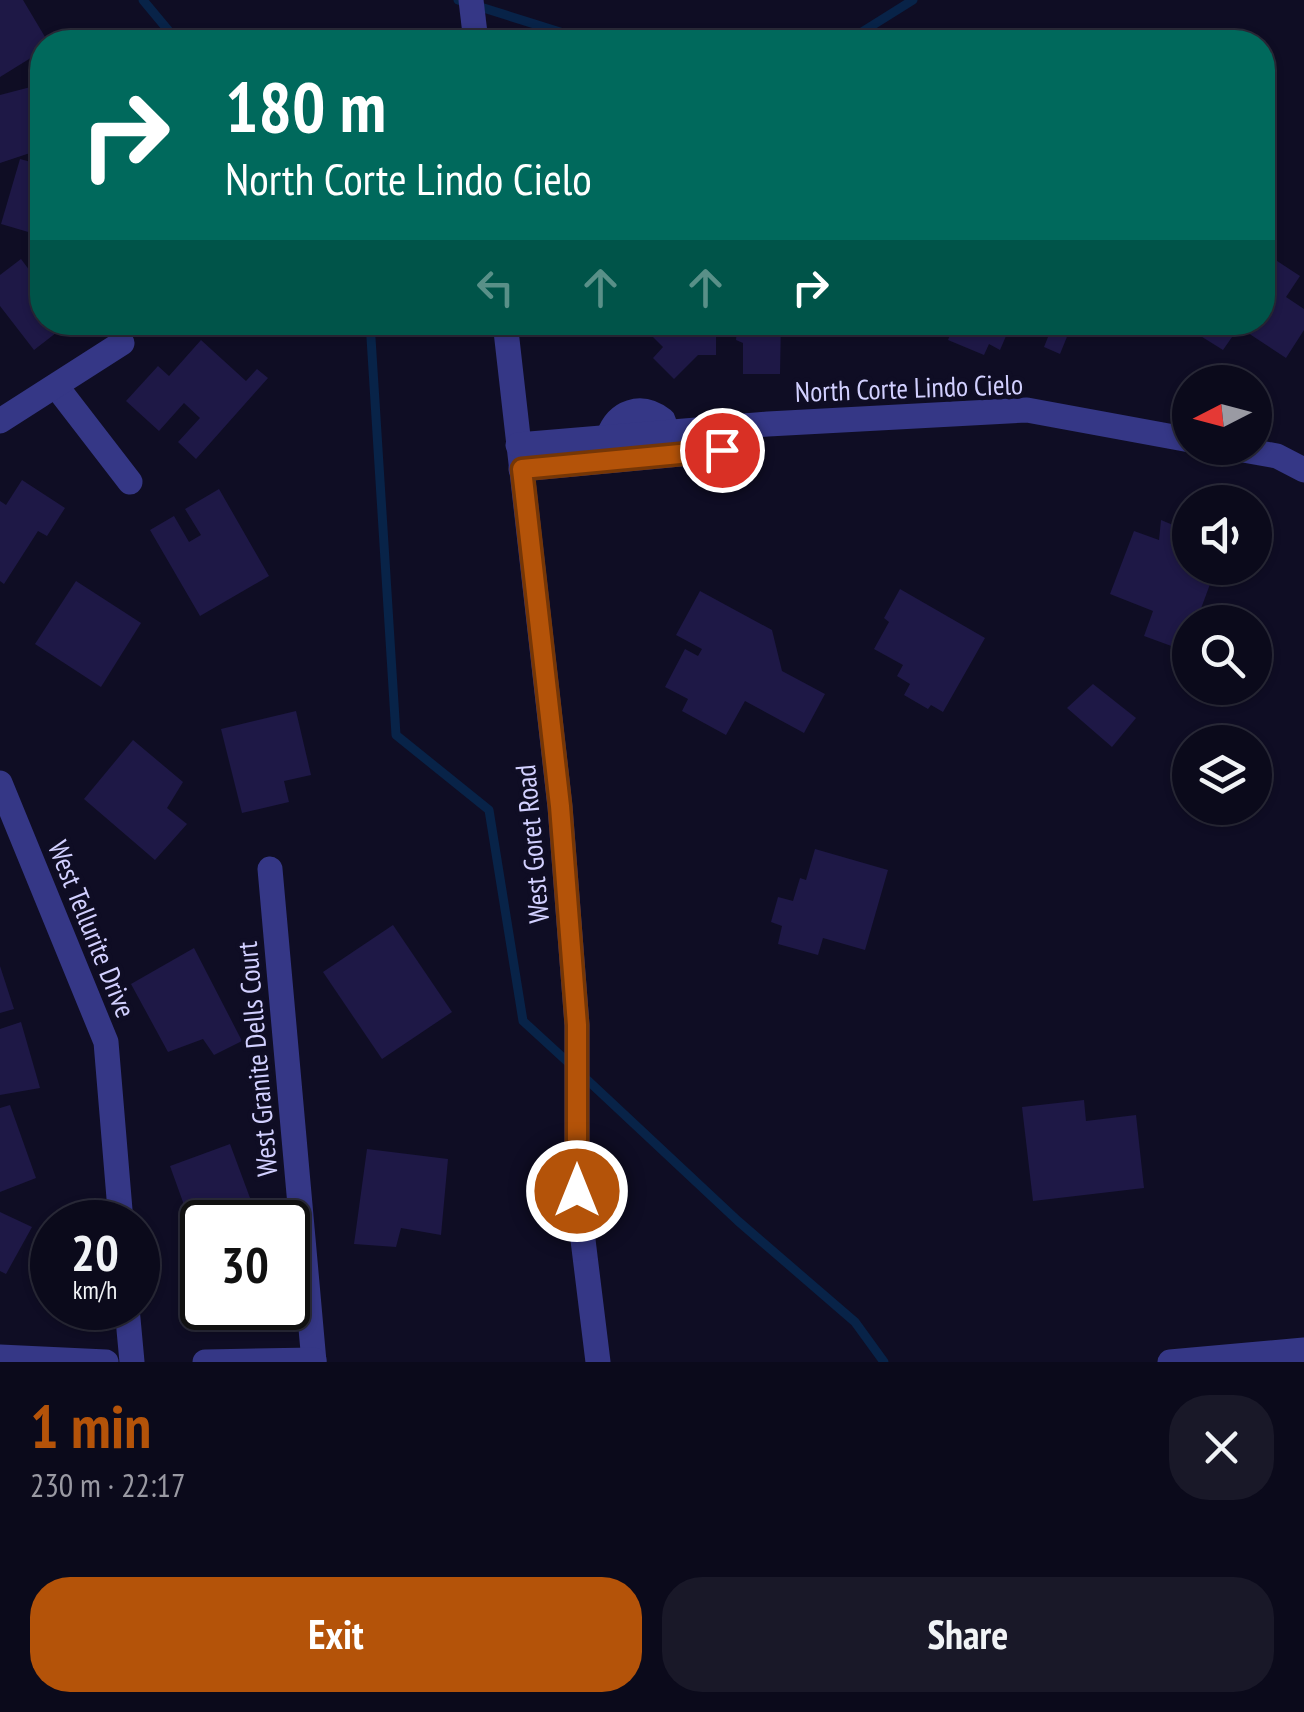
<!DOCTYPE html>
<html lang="en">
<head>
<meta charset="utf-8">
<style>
  :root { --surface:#0b0a1b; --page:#191828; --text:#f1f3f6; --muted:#9a9aa3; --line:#2b2b3a; --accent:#b45309 }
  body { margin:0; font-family:"PT Sans Narrow",sans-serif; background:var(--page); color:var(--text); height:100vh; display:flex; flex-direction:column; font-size:38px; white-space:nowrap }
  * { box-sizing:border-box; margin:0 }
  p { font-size:32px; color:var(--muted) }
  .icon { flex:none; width:55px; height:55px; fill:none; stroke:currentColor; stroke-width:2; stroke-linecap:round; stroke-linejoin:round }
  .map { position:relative; height:1362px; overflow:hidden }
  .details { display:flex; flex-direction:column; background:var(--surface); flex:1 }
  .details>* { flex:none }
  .top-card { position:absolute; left:30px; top:30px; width:1245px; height:305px; border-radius:40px; box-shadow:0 2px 8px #0004,0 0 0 2px var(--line); background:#00695c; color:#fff; overflow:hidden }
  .needle { width:65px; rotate:264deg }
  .buttons { position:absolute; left:1172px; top:365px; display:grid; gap:20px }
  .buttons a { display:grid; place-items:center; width:100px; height:100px; border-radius:50%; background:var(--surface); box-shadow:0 2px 8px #0004,0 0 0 2px var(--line); font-size:50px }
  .speed { position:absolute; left:30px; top:1200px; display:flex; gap:20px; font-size:50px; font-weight:700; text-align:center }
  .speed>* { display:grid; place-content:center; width:130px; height:130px; border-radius:50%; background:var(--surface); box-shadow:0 2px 8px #0004,0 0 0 2px var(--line); line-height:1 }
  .speed small { font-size:25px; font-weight:400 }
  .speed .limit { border:5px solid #111; border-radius:15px; background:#fff; color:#111 }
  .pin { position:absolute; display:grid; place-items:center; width:85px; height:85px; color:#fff; margin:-42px; border:5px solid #fff; border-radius:50%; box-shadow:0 2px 10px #0007 }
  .me { position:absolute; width:110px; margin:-55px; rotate:0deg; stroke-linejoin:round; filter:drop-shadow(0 0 8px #0008) }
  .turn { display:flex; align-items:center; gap:35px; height:210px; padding:0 30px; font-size:45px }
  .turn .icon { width:130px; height:130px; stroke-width:2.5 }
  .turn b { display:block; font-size:70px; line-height:85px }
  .lanes { display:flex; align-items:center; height:95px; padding:0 30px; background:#0003; justify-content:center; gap:50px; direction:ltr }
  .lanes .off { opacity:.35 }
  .round { display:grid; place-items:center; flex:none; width:105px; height:105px; border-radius:40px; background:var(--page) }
  .summary { display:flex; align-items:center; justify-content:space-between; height:170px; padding:0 30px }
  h1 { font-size:60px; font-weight:800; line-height:75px; color:var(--accent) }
  .primary-button { display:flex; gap:20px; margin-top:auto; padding:20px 30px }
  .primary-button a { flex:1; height:115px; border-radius:40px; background:var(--accent); color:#fff; font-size:40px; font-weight:800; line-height:115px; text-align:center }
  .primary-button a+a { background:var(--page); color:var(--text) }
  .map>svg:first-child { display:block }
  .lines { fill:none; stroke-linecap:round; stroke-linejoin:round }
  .stream { stroke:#082348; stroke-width:9 }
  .building { fill:#1e1846 }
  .minor { stroke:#353786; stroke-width:25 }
  .route-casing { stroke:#753606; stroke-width:25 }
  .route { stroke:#b45309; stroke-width:18 }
  .labels { text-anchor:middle; stroke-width:9; stroke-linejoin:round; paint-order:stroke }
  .street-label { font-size:28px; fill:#d2d0ff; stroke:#0f0d24 }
</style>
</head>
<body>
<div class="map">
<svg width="1304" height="1362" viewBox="0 0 1304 1362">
  <rect width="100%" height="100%" fill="#0f0d24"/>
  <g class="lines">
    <g class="stream">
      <path d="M143,0L178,42"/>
      <path d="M458,0L592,42"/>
      <path d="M846,42L913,0"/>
      <path d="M370,322L396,735L489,810L523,1021L571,1065"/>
      <path d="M582,1075L738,1221L855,1322L884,1362"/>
    </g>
  </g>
  <g class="building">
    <path d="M0,0H23L48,42H42V51L0,77Z"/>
    <path d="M42,84V149L0,163V95Z"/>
    <path d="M20,159L42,165V236L1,224Z"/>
    <path d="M1271,257L1300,276L1286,297L1304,309V330L1286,358L1239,327L1223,350L1199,335L1204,328L1195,322H1262V270Z"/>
    <path d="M21,259L33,275L42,268V322H70L34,350L0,306V275Z"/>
    <path d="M644,322H781L780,374H743V343L736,340L737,329H716V355H698L674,379L653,358L663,347L641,325Z"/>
    <path d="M955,322H1012L1000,350L989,344L984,355L948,340Z"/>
    <path d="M1015,322H1073L1060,354L1044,347L1048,337Z"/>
    <path d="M201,340L246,381L257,369L268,378L196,459L178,442L200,418L184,403L159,431L126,401L158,366L169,376Z"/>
    <path d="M22,480L65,508L47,536L38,531L4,584L0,581V501L6,505Z"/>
    <path d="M219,489L269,576L200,616L150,530L174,516L189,542L201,535L185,509Z"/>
    <path d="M1161,520L1185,530L1174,542L1190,550V568H1216L1196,622H1190L1185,651L1144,636L1153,611L1110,594L1134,531L1159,540Z"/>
    <path d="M76,581L141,623L101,687L35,644Z"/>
    <path d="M900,589L985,638L943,712L931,705L928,709L904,695L910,684L897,676L903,665L874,649L889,622L884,618Z"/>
    <path d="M700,591L772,630L782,671L825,694L804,733L745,701L726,735L682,711L688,699L665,687L685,649L698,656L702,649L676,635Z"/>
    <path d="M1093,684L1136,718L1112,747L1067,708Z"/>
    <path d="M296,711L311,775L284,781L289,802L242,813L221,729Z"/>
    <path d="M133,740L183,782L167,808L187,824L155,860L84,799Z"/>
    <path d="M815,849L888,870L865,950L823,938L818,955L778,944L782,926L771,922L778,897L793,901L800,878L806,880Z"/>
    <path d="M393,925L452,1012L382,1059L323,972Z"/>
    <path d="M194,948L242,1041L214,1055L203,1039L168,1052L131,984Z"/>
    <path d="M0,966L14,1009L0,1013Z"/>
    <path d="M21,1022L40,1088L0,1095V1029Z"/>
    <path d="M1084,1100L1086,1121L1136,1115L1144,1188L1033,1201L1022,1107Z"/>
    <path d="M10,1105L36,1178L0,1192V1108Z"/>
    <path d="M230,1144L253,1206L220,1218L222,1222H202V1255L170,1166Z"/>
    <path d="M367,1149L448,1159L441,1235L401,1228L396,1247L354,1244Z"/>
    <path d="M0,1212L32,1227L6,1274L0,1271Z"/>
  </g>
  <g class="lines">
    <g class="minor">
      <path d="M471,0L476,42"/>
      <path d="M505,322L560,807L577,1025V1191L598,1362"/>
      <path d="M56,386L130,482"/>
      <path d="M0,421L122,343"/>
      <path d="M608,437C617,411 641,403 663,420L671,442"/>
      <path d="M518,445L768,424L1027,410L1190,440"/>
      <path d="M1232,448L1277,456L1304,470"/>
      <path d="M521,469L722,450L748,426"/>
      <path d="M0,783L106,1042L121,1222"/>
      <path d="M270,869L314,1362"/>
      <path d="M127,1308L132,1362"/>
      <path d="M0,1357L106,1362"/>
      <path d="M205,1362L314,1360"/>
      <path d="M1170,1362L1304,1350"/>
    </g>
  </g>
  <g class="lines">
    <defs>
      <path id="route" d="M577,1191V1025L560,806L522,469L722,450"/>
    </defs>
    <use href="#route" class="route-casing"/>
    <use href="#route" class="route"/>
  </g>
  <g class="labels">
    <g class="street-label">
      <text transform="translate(909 388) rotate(-2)" y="10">North Corte Lindo Cielo</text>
      <text transform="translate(532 844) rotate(-95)" y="10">West Goret Road</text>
      <text transform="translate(92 929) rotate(68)" y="10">West Tellurite Drive</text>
      <text transform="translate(257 1059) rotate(-95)" y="10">West Granite Dells Court</text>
    </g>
  </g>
</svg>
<div class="buttons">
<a><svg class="needle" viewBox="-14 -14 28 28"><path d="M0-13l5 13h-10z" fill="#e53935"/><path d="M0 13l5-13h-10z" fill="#9a9aa3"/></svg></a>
<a><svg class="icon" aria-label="sound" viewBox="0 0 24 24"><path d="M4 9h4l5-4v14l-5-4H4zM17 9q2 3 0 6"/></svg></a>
<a><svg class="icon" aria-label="search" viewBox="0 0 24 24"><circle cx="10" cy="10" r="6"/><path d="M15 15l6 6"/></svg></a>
<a><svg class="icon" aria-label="layers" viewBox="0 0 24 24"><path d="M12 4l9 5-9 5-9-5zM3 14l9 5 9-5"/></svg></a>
</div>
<div class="speed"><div>20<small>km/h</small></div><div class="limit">30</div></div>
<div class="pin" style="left:722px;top:450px;background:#d93025"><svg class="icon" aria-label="arrive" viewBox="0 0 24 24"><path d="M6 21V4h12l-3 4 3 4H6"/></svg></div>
<svg class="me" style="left:577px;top:1191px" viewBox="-20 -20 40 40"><circle r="17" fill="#b45309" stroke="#fff" stroke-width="3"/><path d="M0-11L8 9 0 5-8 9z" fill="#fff"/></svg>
<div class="top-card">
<div class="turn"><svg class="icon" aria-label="right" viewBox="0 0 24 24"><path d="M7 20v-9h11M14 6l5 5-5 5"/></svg><div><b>180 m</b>North Corte Lindo Cielo</div></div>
<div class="lanes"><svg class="icon off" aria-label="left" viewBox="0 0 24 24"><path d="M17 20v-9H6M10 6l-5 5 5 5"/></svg><svg class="icon off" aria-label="ahead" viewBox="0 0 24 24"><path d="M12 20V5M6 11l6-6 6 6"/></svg><svg class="icon off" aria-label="ahead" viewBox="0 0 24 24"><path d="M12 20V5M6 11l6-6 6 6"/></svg><svg class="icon" aria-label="right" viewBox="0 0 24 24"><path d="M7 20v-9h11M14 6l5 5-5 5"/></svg></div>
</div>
</div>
<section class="details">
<div class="summary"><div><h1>1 min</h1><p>230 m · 22:17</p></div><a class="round"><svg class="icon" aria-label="close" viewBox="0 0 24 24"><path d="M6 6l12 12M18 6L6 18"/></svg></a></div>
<div class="primary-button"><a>Exit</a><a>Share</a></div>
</section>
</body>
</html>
